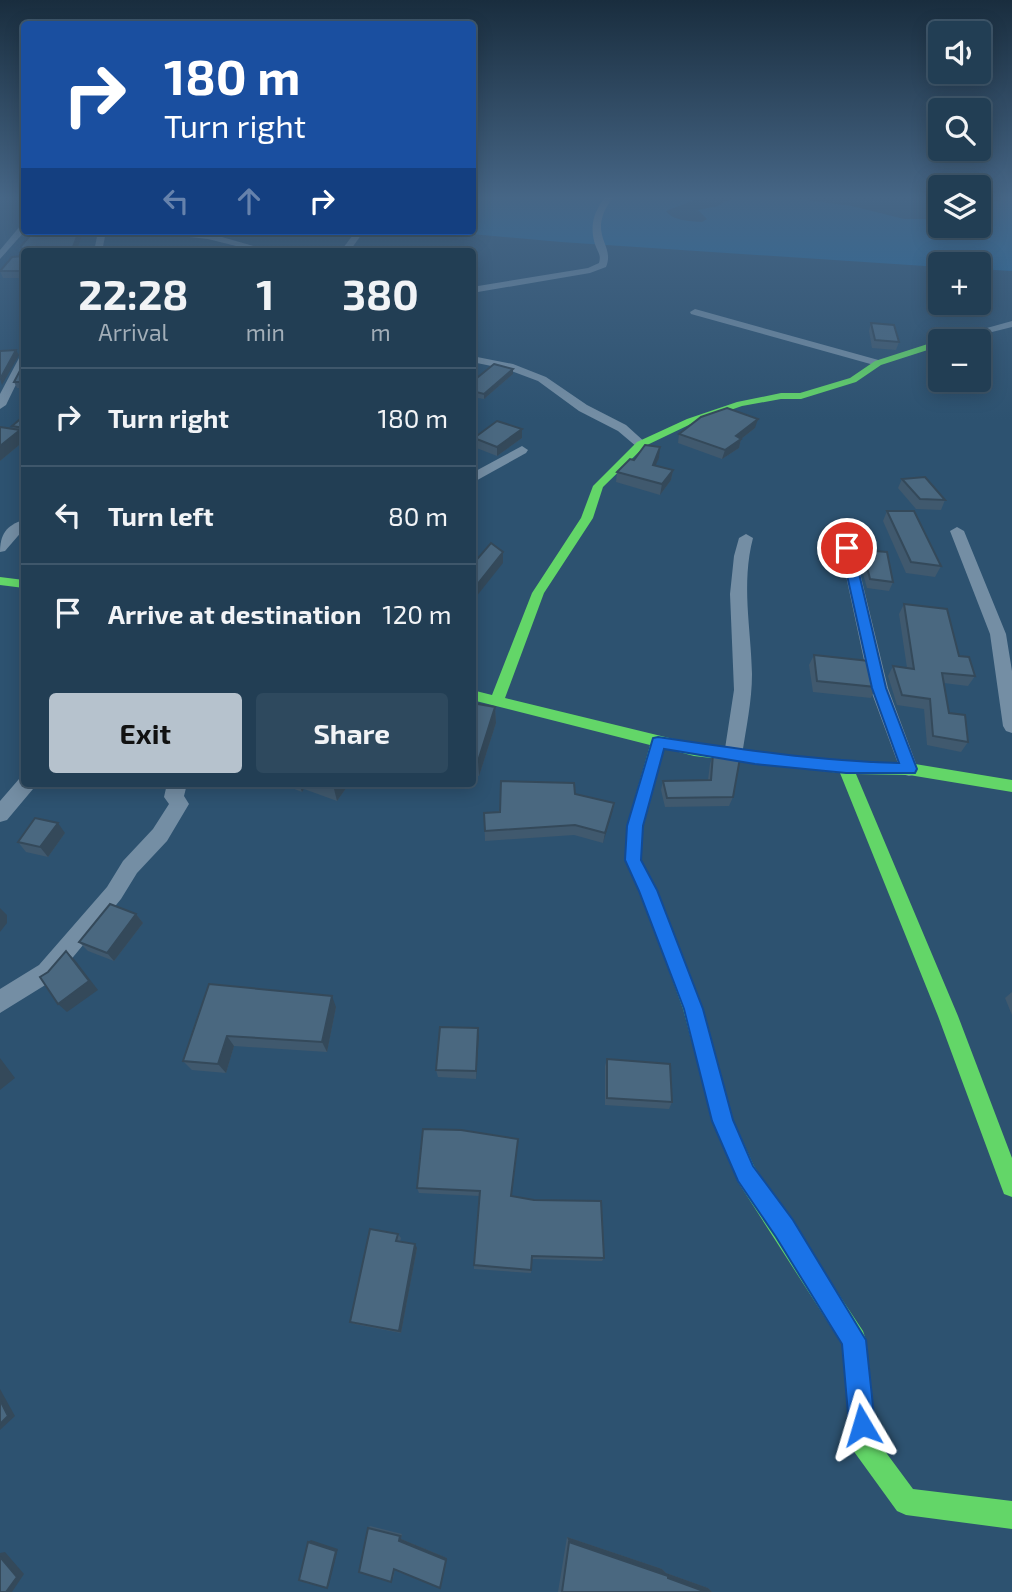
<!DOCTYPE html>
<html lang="en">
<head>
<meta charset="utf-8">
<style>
  :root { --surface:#223e54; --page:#2e495e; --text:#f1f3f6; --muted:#a2aeb8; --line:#3f576b; --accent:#b6c2cd }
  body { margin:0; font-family:"Exo 2",sans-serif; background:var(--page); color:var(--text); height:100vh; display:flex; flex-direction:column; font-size:26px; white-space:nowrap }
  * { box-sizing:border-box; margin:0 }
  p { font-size:23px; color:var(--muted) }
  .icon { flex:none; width:38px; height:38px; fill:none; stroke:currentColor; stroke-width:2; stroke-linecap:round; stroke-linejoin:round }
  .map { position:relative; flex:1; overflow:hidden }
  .panel { position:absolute; left:21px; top:248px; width:455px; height:539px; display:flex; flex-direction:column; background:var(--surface); border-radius:7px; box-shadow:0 4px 18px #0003,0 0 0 2px var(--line) }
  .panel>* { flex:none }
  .hud { position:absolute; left:21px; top:21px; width:455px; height:214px; border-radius:7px; box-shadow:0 4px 18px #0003,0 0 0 2px var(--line); background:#1a4fa0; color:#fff; overflow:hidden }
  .tools { position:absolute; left:928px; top:21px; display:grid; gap:14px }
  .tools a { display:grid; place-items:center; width:63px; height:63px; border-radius:7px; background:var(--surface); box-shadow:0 4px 18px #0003,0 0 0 2px var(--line); font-size:35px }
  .pin { position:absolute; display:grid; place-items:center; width:60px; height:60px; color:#fff; margin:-30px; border:4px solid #fff; border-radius:50%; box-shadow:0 2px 7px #0007 }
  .me { position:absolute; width:77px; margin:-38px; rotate:353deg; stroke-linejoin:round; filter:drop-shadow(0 0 5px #0008) }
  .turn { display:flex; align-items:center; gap:24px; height:147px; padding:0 28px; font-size:32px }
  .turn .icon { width:91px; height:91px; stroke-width:2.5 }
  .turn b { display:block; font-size:49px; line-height:60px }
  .lanes { display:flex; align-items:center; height:66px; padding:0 28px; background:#0003; justify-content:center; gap:35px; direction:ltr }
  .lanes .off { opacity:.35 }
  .eta { display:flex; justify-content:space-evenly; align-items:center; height:119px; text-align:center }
  .eta b { font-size:42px; font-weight:700; line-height:49px }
  .button { display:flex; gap:14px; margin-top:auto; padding:14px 28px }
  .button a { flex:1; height:80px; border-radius:7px; background:var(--accent); color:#111; font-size:28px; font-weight:700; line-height:80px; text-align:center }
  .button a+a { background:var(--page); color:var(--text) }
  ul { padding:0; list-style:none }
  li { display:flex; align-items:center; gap:21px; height:98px; padding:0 28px; border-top:2px solid var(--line) }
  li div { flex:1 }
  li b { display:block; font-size:26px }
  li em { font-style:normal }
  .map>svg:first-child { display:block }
  .green { fill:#226ba1 }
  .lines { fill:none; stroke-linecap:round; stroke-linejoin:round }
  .street { fill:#748ea4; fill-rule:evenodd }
  .fast { fill:#63d668; fill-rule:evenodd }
  .wall { fill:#40596e }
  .shaded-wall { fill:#34495a }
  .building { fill:#4a6880; stroke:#34495a; stroke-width:2 }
  .route { fill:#1a73e8; stroke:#114b97; stroke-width:2 }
</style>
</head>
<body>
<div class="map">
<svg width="1012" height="1592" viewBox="0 0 1012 1592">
  <rect width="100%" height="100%" fill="#2d5270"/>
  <path class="green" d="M473,197H702L666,211C673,221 690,221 702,222L707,219L698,210L718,206L724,202L739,197L791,198L852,206L904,219H940V226H978V206L1012,197V271L978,269V264H940V267L561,242L438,231H472Z"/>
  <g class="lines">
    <g class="street">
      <path d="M605,197H613C585,235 616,244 606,267L590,273L472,293V287L588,268L599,263C601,256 599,254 596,247C589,228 593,213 605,197Z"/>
      <path d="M21,225H24L25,231L0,259V250Z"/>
      <path d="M98,231H106L102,252H94Z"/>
      <path d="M135,231L208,233L274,252H260L208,239Z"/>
      <path d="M356,231H364L349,252H340Z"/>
      <path d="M695,309L882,361L883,363L874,365L691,314L690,312Z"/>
      <path d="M1012,321V327L956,341H940Z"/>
      <path d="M24,355V368L6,405L0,409V394L19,358Z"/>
      <path d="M472,356L513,364L546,377L587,405L626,425L647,444L645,447H637L618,431L579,411L538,381L506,369L472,362Z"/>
      <path d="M522,446L528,450L526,453L472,483V473Z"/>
      <path d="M24,520V529L5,551L0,552C0,535 6,525 24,520Z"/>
      <path d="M957,527L964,531L1006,634L1012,671V733L1006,731L1003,726L990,634L950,531Z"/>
      <path d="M746,534L753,538C741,584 751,627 752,674C752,701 746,728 742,755L740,760H726L724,755L734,690L730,594L734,556L739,538Z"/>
      <path d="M847,544L854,548L888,688L918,769L916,774L909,776L902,774L900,769L870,688L840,548Z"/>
      <path d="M24,777V784H36L33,789L7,820L0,822V801L19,779Z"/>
      <path d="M167,784H187L184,796L189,804L167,841L137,873L121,899L55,979L0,1013V989L39,965L107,887L123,861L153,829L169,804L164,797Z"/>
    </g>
    <g class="fast">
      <path d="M937,341H943H940V346L881,365L856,382L801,399H781L742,406L693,423L645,446L603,487L593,518L544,593L505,698L694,744L846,762L909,763L1012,780V792L909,775L856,774L958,1016L1012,1158V1197L1004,1194L1001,1186L938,1016L840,773L694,756L664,748L643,826L641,860L657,890L703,1009L733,1120L754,1166L863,1331L866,1340L876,1439L913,1489L1012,1501V1529L906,1515L897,1511L855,1453L851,1444L842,1344L738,1182L713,1121L683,1009L640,890L625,860L627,826L650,745L472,700V690L492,695L532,593L581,518L593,486L637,442L687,419L737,402L781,393H800L850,378L875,361Z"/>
      <path d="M0,577L24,580V588L0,585Z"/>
    </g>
  </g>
  <g class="wall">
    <path d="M34,231H84L76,252H24V278H3L0,271L12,257L23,256L21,246Z"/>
    <path d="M871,323L899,342L896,350L872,348L869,331Z"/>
    <path d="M24,349V388H17L14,382L24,363Z"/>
    <path d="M513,374L484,399L472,397V382Z"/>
    <path d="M24,416V437H23L24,441L0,461V427L13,429L12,426Z"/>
    <path d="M755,428L741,439L739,448L722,459L678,443L679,434Z"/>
    <path d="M474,438H522L497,456L474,447Z"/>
    <path d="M659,458L655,465L673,470L671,480L660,495L616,482L617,472L634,460Z"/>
    <path d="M902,479L945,500L941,510L916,509L898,488Z"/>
    <path d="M887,511L941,566L935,577L906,573L883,521Z"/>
    <path d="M863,550L893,582L889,591L867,588L859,559Z"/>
    <path d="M904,604L959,656L975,676L968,686L944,683L949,713L968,742L961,752L927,745L924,709L897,705L888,676L893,666L907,668L899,614Z"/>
    <path d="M814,655L876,687L871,698L813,692L809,665Z"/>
    <path d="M472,703L495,707L496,723L479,776L472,775Z"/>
    <path d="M713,754L733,797L729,806L665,807L661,790L663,781L708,780L710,764Z"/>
    <path d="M283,784H349L337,801L304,789L302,792L284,785Z"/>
    <path d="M575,794L614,803L603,843L574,835L485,841L484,813L500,812Z"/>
    <path d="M65,833L48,857L26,852L18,842Z"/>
    <path d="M136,914L143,923L114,961L88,951L79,942Z"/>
    <path d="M209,984L336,1007L327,1052L234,1046L226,1073L192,1070L183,1061Z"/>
    <path d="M1012,992V1015L1005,998Z"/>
    <path d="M478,1028L479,1036L476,1079L438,1077L436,1070Z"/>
    <path d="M607,1059L672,1102L669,1109L605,1105V1066Z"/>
    <path d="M423,1129L511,1196L604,1258L602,1261L532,1259L531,1273L474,1269V1265L480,1196L419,1193L417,1188Z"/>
    <path d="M398,1234L401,1238L400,1242L417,1248L401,1333L354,1324L350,1322Z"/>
    <path d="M370,1526L402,1534L401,1539L447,1558L395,1569L393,1579L368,1528Z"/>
    <path d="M567,1537L662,1569L666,1573L708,1588L712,1592H558Z"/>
  </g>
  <g class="shaded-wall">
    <path d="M79,231H84L76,252H71Z"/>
    <path d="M16,350L19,355L2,385L0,379Z"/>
    <path d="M513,369V374L484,399V394Z"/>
    <path d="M758,419L755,428L741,439L739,448L722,459L725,450L736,436Z"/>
    <path d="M522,429V438L497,456V447Z"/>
    <path d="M20,430L24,441L0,461V446Z"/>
    <path d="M660,447L659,458L651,475L653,465Z"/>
    <path d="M673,470L671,480L660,495L662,484Z"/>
    <path d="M503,552V563L472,602V591Z"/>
    <path d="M495,707L496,723L479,776L478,761Z"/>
    <path d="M299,784H303L304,789L302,792Z"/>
    <path d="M334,784H349L337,801L333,785Z"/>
    <path d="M614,803L612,813L603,843L605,833Z"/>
    <path d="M58,823L65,833L48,857L40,847Z"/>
    <path d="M0,908L7,915V923L0,932Z"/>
    <path d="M136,914L143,923L114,961L107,953Z"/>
    <path d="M66,951L75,960L98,990L67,1012L58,1004Z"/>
    <path d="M332,996L336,1007L327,1052L322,1042Z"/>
    <path d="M478,1028L479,1036L476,1079V1071Z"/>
    <path d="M227,1036L234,1046L226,1073L218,1064Z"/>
    <path d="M0,1058L15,1078L0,1090Z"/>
    <path d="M415,1244L417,1248L401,1333L399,1331Z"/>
    <path d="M0,1389L15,1416L0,1430Z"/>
    <path d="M402,1534L401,1539L447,1558L440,1588L399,1541Z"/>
    <path d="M567,1537L662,1569L666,1573L708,1588L712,1592H706L569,1542Z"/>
    <path d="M311,1540L338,1549L329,1585L327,1588L308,1542Z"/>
    <path d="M5,1552L24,1574L12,1592H6L0,1557V1553Z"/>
  </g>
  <g class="building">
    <path d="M34,231H79L71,252H24V271H0L12,257L23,256L21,246Z"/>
    <path d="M871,323L894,325L899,342L875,340Z"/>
    <path d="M24,349V382H14L24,363Z"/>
    <path d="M16,350L0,379V351Z"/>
    <path d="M494,364L513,369L484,394L472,391V382Z"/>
    <path d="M727,408L758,419L736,436L741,439L725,450L679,434L701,417Z"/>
    <path d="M24,416V428L12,426Z"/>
    <path d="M497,421L522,429L497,447L474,438Z"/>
    <path d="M0,427L20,430L0,446Z"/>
    <path d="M645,445L660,447L653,465L673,470L662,484L617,472L630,459L634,460Z"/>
    <path d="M925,477L945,500L920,499L902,479Z"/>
    <path d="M887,511H914L941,566L911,562Z"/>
    <path d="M491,543L503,552L472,591V565Z"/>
    <path d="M863,550L887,552L893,582L870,579Z"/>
    <path d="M904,604L947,609L959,656L969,657L975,676L942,673L949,713L965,715L968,742L933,736L930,699L902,695L893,666L914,669Z"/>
    <path d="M814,655L869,661L876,687L817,681Z"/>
    <path d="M472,703L495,707L478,761L472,760Z"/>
    <path d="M713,754L740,758L733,797L667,798L663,781L711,780Z"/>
    <path d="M501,781L574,783L575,794L614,803L605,833L575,825L485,831L484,813L500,812Z"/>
    <path d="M35,818L58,823L40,847L18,842Z"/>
    <path d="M110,904L136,914L107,953L79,942Z"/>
    <path d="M66,951L89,981L58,1004L40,977L48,972Z"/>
    <path d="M209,984L332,996L322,1042L227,1036L218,1064L183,1061Z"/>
    <path d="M440,1027L478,1028L476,1071L436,1070Z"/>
    <path d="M607,1059L670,1064L672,1102L607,1098Z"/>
    <path d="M423,1129L461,1130L518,1139L511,1196L534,1200L601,1201L604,1258L532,1256L531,1270L474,1265L480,1191L417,1188Z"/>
    <path d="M370,1229L398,1234L396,1241L415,1244L399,1331L350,1322Z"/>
    <path d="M0,1400L8,1416L0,1424Z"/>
    <path d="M368,1528L400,1536L399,1541L446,1560L440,1588L394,1569L391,1582L359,1572Z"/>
    <path d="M308,1542L336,1551L327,1588L299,1580Z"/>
    <path d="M569,1542L668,1576V1578L706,1592H562Z"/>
    <path d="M0,1557L17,1577L6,1592H0Z"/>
  </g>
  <linearGradient id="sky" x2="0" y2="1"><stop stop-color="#192d3e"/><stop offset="0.47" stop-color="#466686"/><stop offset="1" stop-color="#466686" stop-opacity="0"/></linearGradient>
  <rect width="1012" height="420" fill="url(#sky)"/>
  <path class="route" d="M847,545L853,548L886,688L917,769L915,773H846L755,764L664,749L643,826L641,860L657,890L703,1009L733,1120L753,1166L793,1220L866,1340L875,1425L871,1434L862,1438L853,1434L849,1425L842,1344L776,1237L738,1181L712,1121L684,1009L639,891L625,860L627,826L653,738L658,737C738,749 818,761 899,763L872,688L841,548Z"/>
</svg>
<div class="tools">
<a><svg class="icon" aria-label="sound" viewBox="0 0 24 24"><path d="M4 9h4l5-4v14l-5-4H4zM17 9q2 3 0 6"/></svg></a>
<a><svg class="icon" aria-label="search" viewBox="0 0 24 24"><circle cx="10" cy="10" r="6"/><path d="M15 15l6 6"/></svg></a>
<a><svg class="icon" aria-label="layers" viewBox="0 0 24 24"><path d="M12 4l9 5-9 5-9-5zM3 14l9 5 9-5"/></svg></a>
<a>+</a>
<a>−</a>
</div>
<div class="pin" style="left:847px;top:548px;background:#d93025"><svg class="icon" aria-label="arrive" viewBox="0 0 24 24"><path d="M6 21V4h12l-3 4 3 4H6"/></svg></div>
<svg class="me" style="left:862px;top:1425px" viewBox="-20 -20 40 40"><path d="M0-17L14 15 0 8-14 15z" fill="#1a73e8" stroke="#fff" stroke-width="4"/></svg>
<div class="hud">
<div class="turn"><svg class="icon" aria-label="right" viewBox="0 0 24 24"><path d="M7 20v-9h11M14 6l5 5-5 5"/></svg><div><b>180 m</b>Turn right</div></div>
<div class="lanes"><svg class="icon off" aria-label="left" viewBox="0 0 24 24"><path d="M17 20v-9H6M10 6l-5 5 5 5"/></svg><svg class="icon off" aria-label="ahead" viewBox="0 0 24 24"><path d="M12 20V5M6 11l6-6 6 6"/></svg><svg class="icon" aria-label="right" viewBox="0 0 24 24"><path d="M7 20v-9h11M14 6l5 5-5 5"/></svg></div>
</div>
<section class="panel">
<div class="eta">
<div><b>22:28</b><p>Arrival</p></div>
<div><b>1</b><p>min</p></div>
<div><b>380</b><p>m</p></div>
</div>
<ul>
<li><svg class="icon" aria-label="right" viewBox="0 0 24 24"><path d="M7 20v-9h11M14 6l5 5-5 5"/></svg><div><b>Turn right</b></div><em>180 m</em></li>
<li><svg class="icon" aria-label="left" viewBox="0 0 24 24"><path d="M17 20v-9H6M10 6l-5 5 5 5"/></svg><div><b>Turn left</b></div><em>80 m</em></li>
<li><svg class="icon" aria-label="arrive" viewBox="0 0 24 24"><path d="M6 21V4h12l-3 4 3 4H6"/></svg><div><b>Arrive at destination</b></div><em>120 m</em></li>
</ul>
<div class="button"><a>Exit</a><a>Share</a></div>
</section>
</div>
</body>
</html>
